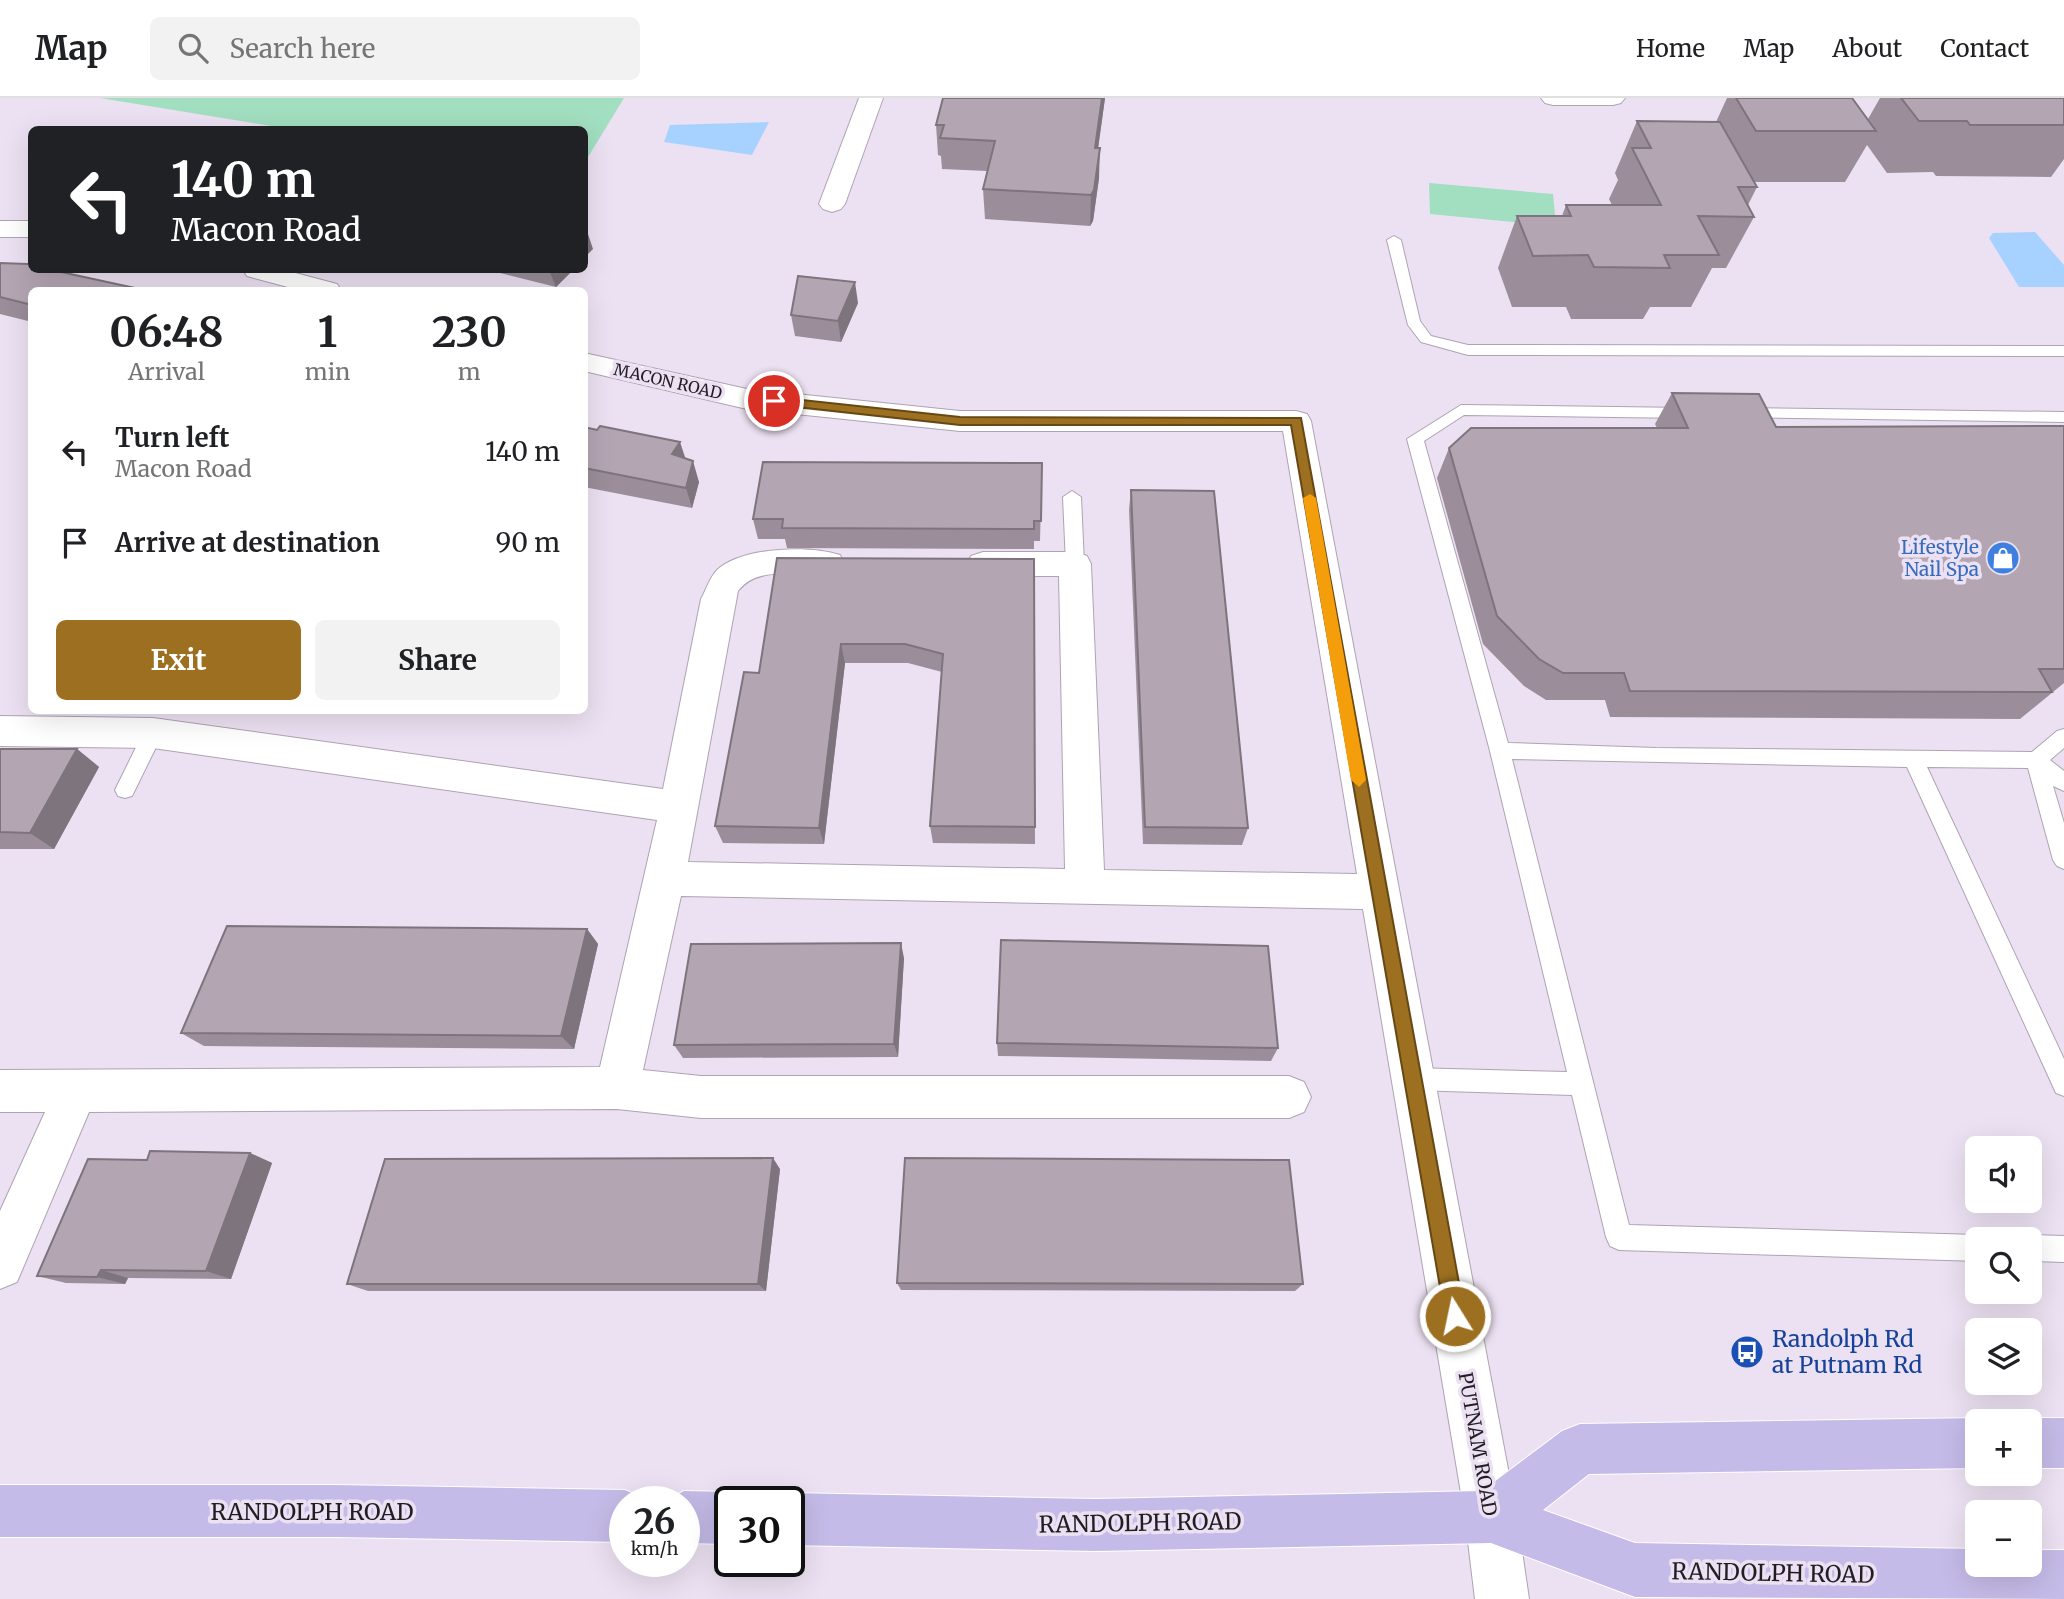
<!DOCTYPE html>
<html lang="en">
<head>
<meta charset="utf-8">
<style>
  :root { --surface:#fff; --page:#f2f2f2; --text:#202124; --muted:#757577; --line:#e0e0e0; --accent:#9d6f20 }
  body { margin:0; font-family:Merriweather,serif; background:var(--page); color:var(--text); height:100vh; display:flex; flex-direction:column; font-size:26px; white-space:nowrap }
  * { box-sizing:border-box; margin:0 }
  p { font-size:23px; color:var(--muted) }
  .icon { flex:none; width:38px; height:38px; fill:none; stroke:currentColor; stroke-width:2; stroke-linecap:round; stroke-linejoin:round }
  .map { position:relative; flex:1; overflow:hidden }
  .panel { position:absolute; left:28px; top:189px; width:560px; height:427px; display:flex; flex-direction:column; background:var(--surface); border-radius:10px; box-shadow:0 7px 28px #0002 }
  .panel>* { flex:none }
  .banner { position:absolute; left:28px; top:28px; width:560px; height:147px; border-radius:10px; box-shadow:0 7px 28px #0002; background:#202124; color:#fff; overflow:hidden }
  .fabs { position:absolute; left:1965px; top:1038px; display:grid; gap:14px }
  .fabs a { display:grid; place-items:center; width:77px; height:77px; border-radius:10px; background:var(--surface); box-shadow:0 7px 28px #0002; font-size:35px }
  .speed { position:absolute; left:609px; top:1388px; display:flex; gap:14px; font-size:35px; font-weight:700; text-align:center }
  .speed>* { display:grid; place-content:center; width:91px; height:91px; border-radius:50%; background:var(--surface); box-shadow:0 7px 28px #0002; line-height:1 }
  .speed small { font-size:18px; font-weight:400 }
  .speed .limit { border:4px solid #111; border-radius:10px; background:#fff; color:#111 }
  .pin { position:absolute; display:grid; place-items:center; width:60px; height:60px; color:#fff; margin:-30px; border:4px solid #fff; border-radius:50%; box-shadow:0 2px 7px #0007 }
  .me { position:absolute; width:77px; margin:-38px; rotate:350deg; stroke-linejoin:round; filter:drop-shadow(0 0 5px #0008) }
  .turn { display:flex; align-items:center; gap:24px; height:147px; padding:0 28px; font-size:32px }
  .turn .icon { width:91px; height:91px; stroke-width:2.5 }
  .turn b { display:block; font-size:49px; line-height:60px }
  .eta { display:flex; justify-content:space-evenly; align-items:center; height:119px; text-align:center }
  .eta b { font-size:42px; font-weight:700; line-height:49px }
  .action { display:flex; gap:14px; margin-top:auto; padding:14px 28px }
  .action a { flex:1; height:80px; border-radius:10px; background:var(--accent); color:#fff; font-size:28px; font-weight:700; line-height:80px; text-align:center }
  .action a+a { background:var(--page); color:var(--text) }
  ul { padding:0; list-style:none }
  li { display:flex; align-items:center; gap:21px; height:91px; padding:0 28px }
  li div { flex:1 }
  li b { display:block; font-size:26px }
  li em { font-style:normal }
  header { display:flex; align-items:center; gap:42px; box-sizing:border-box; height:98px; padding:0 35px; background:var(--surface); border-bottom:2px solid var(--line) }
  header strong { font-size:33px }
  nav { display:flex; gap:38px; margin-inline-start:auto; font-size:24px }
  .search { width:490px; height:63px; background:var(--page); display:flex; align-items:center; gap:18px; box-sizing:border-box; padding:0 24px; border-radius:10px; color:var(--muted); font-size:26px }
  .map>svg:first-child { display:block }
  .green { fill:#a2dec0 }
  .water { fill:#a7d2ff }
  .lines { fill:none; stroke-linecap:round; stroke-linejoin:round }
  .lane-casing { stroke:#aea3b3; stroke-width:2 }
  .street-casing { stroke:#aea3b3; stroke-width:2 }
  .primary-casing { stroke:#fff; stroke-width:2 }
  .lane { fill:#fff; fill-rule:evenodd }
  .street { fill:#fff; fill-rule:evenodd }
  .primary { fill:#c5bbe8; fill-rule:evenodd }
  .wall { fill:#9b8e9a }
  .shaded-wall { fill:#7e747d }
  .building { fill:#b4a5b3; stroke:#7e747d; stroke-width:2 }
  .route { fill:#9d6f20; stroke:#664815; stroke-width:2 }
  .slow { fill:#f59e0b }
  .labels { text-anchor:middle; stroke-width:7; stroke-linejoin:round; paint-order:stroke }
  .far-street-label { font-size:16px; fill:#211d23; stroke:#ece1f2 }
  .shop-label { font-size:19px; fill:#366cbe; stroke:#ece1f2; text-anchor:end }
  .street-label { font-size:19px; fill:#211d23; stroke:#ece1f2 }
  .near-transit-label { font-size:23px; fill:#164399; stroke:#ece1f2; text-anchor:start }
  .near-street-label { font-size:23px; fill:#211d23; stroke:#ece1f2 }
</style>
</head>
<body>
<header>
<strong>Map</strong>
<div class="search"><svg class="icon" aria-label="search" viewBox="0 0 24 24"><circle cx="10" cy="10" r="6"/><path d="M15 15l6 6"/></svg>Search here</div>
<nav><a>Home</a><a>Map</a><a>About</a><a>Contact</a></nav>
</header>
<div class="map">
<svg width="2064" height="1501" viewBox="0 0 2064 1501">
  <rect width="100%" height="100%" fill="#ece1f2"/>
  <g class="green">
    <path d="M100,0H624L585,64L584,32L290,31Z"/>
    <path d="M1429,85L1553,96L1556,128L1430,116Z"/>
  </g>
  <g class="water">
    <path d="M769,24L752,57L664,44L670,27Z"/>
    <path d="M2035,134L2064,167V189H2019L1989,140L1993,135Z"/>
  </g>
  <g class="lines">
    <defs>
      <g id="lane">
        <path d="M1394,138L1401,142L1420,223L1431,238L1468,247L2064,248V258L1468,257L1421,244L1408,227L1387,142Z"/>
        <path d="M1461,307L1687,310L1695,315L1687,320L1464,317L1424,343L1508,645L1656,650L2032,654L2057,633L2064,631V650L2050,662L2064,673V693L2053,688L2064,725V771L2057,768L2053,762L2028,670L1927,669L2064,961V998L2056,995L1907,669L1512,661L1629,1127L1978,1137L1987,1141H1978V1163L1619,1152L1610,1148L1606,1139L1572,997L1412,992L1404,989L1400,981L1404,973L1412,970L1567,974L1490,653L1407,341Z"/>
        <path d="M1741,310L2064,314V324L1735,319L1733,315L1735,311Z"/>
        <path d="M1072,393L1081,399L1084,466L1081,471H1069L1066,466L1063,399Z"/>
        <path d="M153,627L160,629L163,635L135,692L132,698L125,700L118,698L115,692L146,629Z"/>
        <path d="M2030,1137L2064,1138V1164L2030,1163V1141H2021Z"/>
      </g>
      <g id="street">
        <path d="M859,0H883L845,106L841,111L832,114L823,111L819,106Z"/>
        <path d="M1541,0H1625L1621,5L1613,7H1553L1545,5Z"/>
        <rect x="0" y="123" width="32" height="16"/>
        <path d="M243,172H284L337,186L341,192H299L247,178Z"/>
        <path d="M584,255L747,291L960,313H1296L1307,316L1311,323L1517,1419L1529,1501H1475L1465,1419L1363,811L681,798L643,972L701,978H1289L1304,984L1311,999L1304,1014L1289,1020H701L617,1011L89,1014L17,1184L0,1191V1113L45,1014H0V972L600,969L657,722L153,650L0,648V618L153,620L663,691L701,501C706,492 710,479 717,472C742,449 809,447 840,457L844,465L840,473C808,483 761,463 738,493L688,764L1065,771L1059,478H983L971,474L967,466L971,458L983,454H1075L1087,458L1091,466L1104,772L1357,776L1283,333H960L747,311L584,273Z"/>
      </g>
      <g id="primary">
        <path d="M1978,1320L1986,1323H1978V1370L1589,1376L1543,1412L1635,1445L1978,1451V1466H2030V1452H2064V1501L1635,1499L1491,1445L1096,1453L789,1447V1404H770L789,1395L1096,1401L1482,1393L1562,1333L1580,1326Z"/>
        <path d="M2030,1320H2064V1370H2030V1323H2022Z"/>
        <path d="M0,1387H335L625,1392L643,1400L645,1404H625V1444L335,1439H0Z"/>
        <path d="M684,1393L730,1394L748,1402L749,1404H730V1446L684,1445V1404H664Z"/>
      </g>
    </defs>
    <use href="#lane" class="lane-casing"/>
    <use href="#street" class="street-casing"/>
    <use href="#primary" class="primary-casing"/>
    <use href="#lane" class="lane"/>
    <use href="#street" class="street"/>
    <use href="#primary" class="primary"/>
  </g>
  <g class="wall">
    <path d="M943,0H1105L1098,50L1099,80L1093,123L1090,128L985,121L983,91L987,73L942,71L941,58L938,57L936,27Z"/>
    <path d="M1727,0H1852L1868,21L1880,0H2064V61L2051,79L1936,78L1933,74L1887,75L1867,47L1845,84H1754L1757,89L1748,107L1754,119L1726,170H1712L1691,209H1650L1643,221H1571L1566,209H1512L1498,170L1517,118H1562L1566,107H1612L1609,101L1618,82L1615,75L1637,23L1716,24Z"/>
    <path d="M0,165L32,192V224L0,216Z"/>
    <path d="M488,172H573L556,189Z"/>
    <path d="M858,205L841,244L795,238L791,217Z"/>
    <path d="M1672,295L1776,329L2064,328V585L2020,621L1610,619L1605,602H1546L1524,588L1483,546L1437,380L1449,350L1657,330L1655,326Z"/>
    <path d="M584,329L685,361L699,384L692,410L584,389Z"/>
    <path d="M1042,365L1040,443H1034V451L787,450L785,441H758L753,421Z"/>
    <path d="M1131,392L1248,730L1242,747L1143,746L1129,412Z"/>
    <path d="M1034,461L1035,746L933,745L930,728L942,574L908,565H845L824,746L723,745L715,728L759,575Z"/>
    <path d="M0,651H77L99,669L54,751H0Z"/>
    <path d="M587,831L598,846L574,951L204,948L181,935Z"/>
    <path d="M904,860L898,959L683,960L674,947Z"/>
    <path d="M997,945L1278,950L1271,963L998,958Z"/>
    <path d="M250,1055L272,1065L231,1181L128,1180L125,1186L66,1185L37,1178L147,1062Z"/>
    <path d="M780,1071L766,1193H368L347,1186Z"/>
    <path d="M897,1185L1303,1186L1295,1193L901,1192Z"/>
  </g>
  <g class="shaded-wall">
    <path d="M1102,0H1105L1094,80L1095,50Z"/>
    <path d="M1100,50L1099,80L1093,123L1090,128L1091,97Z"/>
    <path d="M586,130L593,151L584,160V131Z"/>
    <path d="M549,172H573L556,189Z"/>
    <path d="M855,184L858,205L841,244L838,223Z"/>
    <path d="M680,344L687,365L672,356Z"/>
    <path d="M693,363L699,384L692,410L686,390Z"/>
    <path d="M841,546L845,565L824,746L819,730Z"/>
    <path d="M77,651L99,669L54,751L30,735Z"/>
    <path d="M587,831L598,846L574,951L561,938Z"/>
    <path d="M901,845L904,860L898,959L894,946Z"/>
    <path d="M250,1055L272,1065L231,1181L206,1173Z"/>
    <path d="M773,1060L780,1071L766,1193L758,1186Z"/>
    <path d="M101,1172L128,1180L125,1186L97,1179Z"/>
  </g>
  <g class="building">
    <path d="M943,0H1102L1095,50H1100L1094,92L1091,97L983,91L995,43L940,40L944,27H936Z"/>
    <path d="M1736,0H1852L1876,33H1756Z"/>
    <path d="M1901,0H2064V27H1970L1967,23H1919Z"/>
    <path d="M1637,23L1720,24L1757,89H1738L1754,119L1698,118L1719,157H1664L1670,170L1594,169L1588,157L1533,158L1517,118H1571L1566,107H1661L1632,50H1651Z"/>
    <path d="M0,165L28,166L32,167V172H52L144,192H32V207L0,199Z"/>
    <path d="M798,178L855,184L838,223L791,217Z"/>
    <path d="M1672,295L1759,296L1776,329L2064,328V571H2039L2052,594L1630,593L1624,575H1563L1539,561L1497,518L1449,350L1471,330H1688Z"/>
    <path d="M600,328L680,344L672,356L693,363L686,390L584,370V329L597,332Z"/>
    <path d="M763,364L1042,365L1041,423H1034V431L782,430L783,421H753Z"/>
    <path d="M1131,392L1214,393L1248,730L1145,729Z"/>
    <path d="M777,460L1034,461L1035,729L930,728L943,556L905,546H841L819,730L715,728L744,574L759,575Z"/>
    <path d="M0,651H77L30,735L0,734Z"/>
    <path d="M227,828L587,831L561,938L181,935Z"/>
    <path d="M1001,842L1268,848L1278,950L997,945Z"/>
    <path d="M901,845L894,946L674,947L691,846Z"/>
    <path d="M150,1053L250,1055L206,1173L101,1172L97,1179L37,1178L88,1061L147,1062Z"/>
    <path d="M773,1060L758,1186H347L385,1061Z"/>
    <path d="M905,1060L1289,1062L1303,1186L897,1185Z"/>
  </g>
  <path class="route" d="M774,299L960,319L1301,320L1465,1218L1462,1225L1455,1228L1448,1225L1445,1218L1291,327H960L769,306V300Z"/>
  <path class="slow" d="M1310,396L1316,400L1366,682L1359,689L1351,682L1303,400Z"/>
  <defs>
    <symbol id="shop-disc" viewBox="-11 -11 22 22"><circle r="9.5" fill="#3f7fe0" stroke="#ece1f2"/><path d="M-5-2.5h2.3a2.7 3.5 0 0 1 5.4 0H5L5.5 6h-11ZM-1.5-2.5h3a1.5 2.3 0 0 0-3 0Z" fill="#fff"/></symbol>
    <symbol id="bus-disc" viewBox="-11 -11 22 22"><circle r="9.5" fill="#1a4fb4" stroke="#ece1f2"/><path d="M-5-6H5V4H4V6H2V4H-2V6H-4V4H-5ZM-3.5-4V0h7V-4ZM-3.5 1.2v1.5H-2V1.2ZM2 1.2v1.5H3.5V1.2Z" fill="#fff"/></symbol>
  </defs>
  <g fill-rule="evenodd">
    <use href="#shop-disc" x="1984" y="441" width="38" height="38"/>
    <use href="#bus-disc" x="1728" y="1235" width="38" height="38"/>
  </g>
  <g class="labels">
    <g class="far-street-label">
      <text transform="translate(668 283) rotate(13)" y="6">MACON ROAD</text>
    </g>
    <g class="shop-label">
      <text x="1979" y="456">Lifestyle<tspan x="1979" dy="22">Nail Spa</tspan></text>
    </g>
    <g class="street-label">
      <text transform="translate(1478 1346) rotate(80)" y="7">PUTNAM ROAD</text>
    </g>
    <g class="near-transit-label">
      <text x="1772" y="1249">Randolph Rd<tspan x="1772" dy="26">at Putnam Rd</tspan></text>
    </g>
    <g class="near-street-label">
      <text x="312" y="1422">RANDOLPH ROAD</text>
      <text transform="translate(1140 1425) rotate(-1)" y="8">RANDOLPH ROAD</text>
      <text transform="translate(1773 1475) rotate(1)" y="8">RANDOLPH ROAD</text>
    </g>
  </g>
</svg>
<div class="fabs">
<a><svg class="icon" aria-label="sound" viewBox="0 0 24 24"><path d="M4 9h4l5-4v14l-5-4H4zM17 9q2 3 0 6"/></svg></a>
<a><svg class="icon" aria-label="search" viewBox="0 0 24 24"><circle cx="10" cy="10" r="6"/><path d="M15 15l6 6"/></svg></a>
<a><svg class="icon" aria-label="layers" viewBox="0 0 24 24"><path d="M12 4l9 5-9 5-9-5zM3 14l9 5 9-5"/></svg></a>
<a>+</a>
<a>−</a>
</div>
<div class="speed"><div>26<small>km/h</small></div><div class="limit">30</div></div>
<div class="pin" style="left:774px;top:303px;background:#d93025"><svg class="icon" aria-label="arrive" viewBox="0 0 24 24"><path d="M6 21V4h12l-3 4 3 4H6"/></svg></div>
<svg class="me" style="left:1455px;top:1218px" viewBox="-20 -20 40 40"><circle r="17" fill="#9d6f20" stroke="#fff" stroke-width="3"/><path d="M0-11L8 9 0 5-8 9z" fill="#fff"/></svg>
<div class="banner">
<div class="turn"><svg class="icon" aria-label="left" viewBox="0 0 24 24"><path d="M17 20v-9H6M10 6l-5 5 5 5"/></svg><div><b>140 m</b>Macon Road</div></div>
</div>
<section class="panel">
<div class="eta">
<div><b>06:48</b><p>Arrival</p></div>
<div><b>1</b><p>min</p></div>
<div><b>230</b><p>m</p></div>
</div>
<ul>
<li><svg class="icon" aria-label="left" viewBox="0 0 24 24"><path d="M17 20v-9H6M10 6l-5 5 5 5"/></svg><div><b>Turn left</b><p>Macon Road</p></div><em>140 m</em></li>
<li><svg class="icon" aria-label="arrive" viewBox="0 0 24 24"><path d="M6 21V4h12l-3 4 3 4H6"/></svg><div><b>Arrive at destination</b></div><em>90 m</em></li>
</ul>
<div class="action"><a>Exit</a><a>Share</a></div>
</section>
</div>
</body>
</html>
